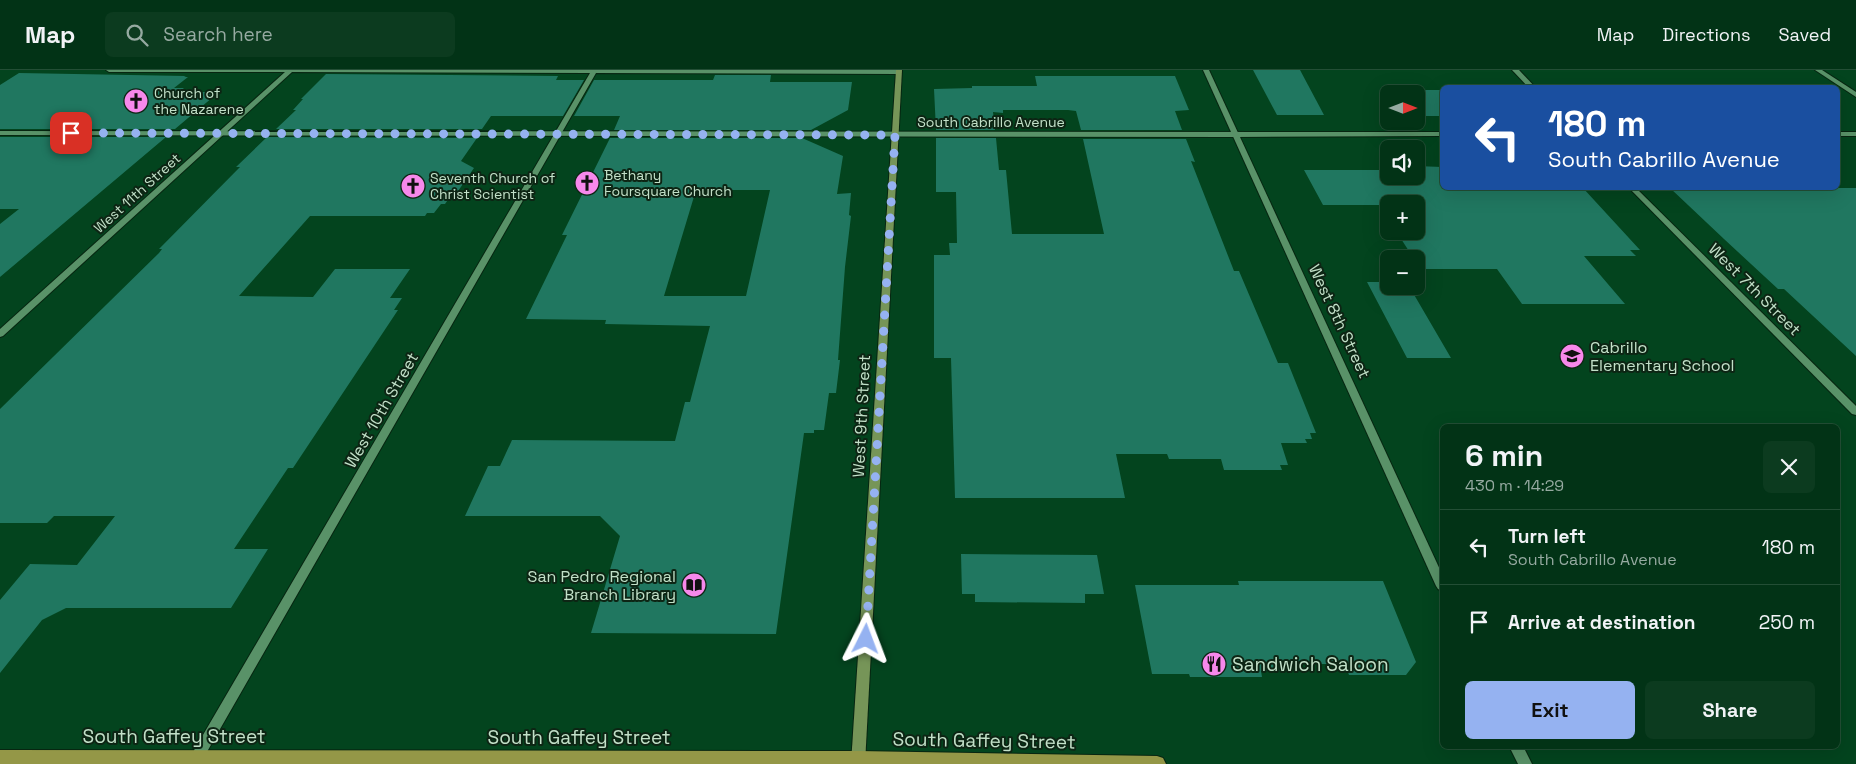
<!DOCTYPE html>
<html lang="en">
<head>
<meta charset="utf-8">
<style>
  :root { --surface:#023316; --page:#0c3b1f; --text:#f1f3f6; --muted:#96aaa1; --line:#234e35; --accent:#95b2f1 }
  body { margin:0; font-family:"Space Grotesk",sans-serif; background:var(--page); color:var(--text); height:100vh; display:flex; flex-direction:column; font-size:19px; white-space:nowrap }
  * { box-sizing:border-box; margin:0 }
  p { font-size:16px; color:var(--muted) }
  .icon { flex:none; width:28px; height:28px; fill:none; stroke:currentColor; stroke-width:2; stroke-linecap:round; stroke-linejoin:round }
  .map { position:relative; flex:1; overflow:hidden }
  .side { position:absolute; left:1440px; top:354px; width:400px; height:325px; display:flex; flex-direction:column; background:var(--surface); border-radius:8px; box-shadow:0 5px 20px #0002,0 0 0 1px var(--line) }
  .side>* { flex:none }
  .top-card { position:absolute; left:1440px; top:15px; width:400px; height:105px; border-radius:8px; box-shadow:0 5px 20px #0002,0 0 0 1px var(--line); background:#1a4fa0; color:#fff; overflow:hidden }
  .needle { width:32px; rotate:90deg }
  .tools { position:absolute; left:1380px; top:15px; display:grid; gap:10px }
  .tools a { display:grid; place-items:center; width:45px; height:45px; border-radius:8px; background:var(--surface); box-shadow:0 5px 20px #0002,0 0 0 1px var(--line); font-size:25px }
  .pin { position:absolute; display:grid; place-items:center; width:42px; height:42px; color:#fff; margin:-21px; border-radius:10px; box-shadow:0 2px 8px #0006 }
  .me { position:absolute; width:55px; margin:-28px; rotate:3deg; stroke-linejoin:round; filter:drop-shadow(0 0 4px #0008) }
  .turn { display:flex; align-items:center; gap:18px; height:105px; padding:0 25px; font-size:22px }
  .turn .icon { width:65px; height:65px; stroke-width:2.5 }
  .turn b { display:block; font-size:35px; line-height:42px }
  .round { display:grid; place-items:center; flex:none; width:52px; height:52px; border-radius:8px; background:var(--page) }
  .overview { display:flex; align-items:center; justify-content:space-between; height:85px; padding:0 25px }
  h1 { font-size:30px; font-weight:700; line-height:38px }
  .button { display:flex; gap:10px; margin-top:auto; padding:10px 25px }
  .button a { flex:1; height:58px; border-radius:8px; background:var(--accent); color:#111; font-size:20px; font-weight:700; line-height:58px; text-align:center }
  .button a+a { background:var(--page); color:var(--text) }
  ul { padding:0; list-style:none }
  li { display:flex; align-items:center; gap:15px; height:75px; padding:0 25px; border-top:1px solid var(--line) }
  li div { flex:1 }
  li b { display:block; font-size:19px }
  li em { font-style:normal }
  header { display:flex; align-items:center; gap:30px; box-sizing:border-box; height:70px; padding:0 25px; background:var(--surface); border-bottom:1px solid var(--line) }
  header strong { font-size:24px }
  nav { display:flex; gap:28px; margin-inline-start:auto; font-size:18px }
  .search { width:350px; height:45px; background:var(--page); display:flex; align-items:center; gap:12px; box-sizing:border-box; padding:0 18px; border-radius:8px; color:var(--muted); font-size:19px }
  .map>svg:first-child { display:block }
  .building { fill:#207760; fill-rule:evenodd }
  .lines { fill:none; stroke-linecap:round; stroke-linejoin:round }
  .minor-casing { stroke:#072611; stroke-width:2 }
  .tertiary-casing { stroke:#072611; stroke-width:2 }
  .secondary-casing { stroke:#072611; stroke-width:2 }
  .primary-casing { stroke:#072611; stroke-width:2 }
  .minor { fill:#599268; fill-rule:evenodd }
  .tertiary { fill:#599268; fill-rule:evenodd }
  .secondary { fill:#769558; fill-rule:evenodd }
  .primary { fill:#949747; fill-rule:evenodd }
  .route { stroke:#95b2f1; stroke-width:9; stroke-dasharray:0 16.2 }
  .labels { text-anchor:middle; stroke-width:4; stroke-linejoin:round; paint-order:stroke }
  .far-poi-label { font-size:14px; fill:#c2e0c8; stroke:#0d2514; text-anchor:start }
  .far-street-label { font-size:14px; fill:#c2e0c8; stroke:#0d2514 }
  .street-label { font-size:16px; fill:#c2e0c8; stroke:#0d2514 }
  .poi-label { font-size:16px; fill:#c2e0c8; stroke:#0d2514; text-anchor:start }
  .near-poi-label { font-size:19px; fill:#c2e0c8; stroke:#0d2514; text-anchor:start }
  .near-street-label { font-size:19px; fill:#c2e0c8; stroke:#0d2514 }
</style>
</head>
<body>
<header>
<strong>Map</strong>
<div class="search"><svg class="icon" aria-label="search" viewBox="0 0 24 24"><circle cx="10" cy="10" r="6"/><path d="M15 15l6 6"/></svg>Search here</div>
<nav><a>Map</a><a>Directions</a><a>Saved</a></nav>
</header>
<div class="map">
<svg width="1856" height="694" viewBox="0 0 1856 694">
  <rect width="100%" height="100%" fill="#03441e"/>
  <g class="building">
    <path d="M1253,0H1300L1324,45H1277Z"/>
    <path d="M19,3L186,6L184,7H188L174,18H184L179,22H219L175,59H0V15Z"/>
    <path d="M326,4L558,6L556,10H584L563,46H491L482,59H276L296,40H293L303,29H301Z"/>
    <path d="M715,5H771L770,12H852L848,40L811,60H614L620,46H574L594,10H713Z"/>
    <path d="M1035,6H1175L1189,40L1175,41L1182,60H1081L1076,41L1068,40H1003V43L993,42L995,60H936L934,19L972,18V16H1037Z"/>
    <path d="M1393,20H1442V46H1416V24H1396Z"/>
    <path d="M0,67H166L0,207V154L19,139H0Z"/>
    <path d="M267,67L477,68L461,91L474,98L456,124H452L445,134H441L434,143H427L425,146H310L239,226L313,227L335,199H410L390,228H402L394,240H398L293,398H288L234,479H268L231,538H66L42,550L0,603V530L30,494L77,495L115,446H54L47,453H0V339L159,183L162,179H159L240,97H236Z"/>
    <path d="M610,68H802L843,86L837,124L851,123L849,145L851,146L845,197L838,290H840L836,323H829L824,360H814V363H804L776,564L591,563L620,466L600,446H465L488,396H500L512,370L675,371L685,332H690L710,256L605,254L606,250L526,249L567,165H562ZM696,120H770L746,226H664Z"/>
    <path d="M936,68H996L999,100H1006L1012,164H1104L1083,69H1186L1195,92L1191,91L1234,201H1239L1278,293H1288L1316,363H1310L1312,369H1305L1307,373H1281L1288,395H1280L1282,400H1224L1221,389H1169L1167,384H1116L1125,428H955L951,288H934V185H950L949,173H957L956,122H936Z"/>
    <path d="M1416,96L1442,97V118H1583L1640,180H1630L1636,186H1584L1625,234H1522L1497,199H1420L1416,189H1414L1396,161H1416V134H1389V149L1380,135H1323L1304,100H1389V106H1416Z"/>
    <path d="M1670,118H1856V286L1784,219H1778L1724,169Z"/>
    <path d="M1367,212H1389V216H1409L1451,288H1407Z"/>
    <path d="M961,484L1097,485L1104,524H1085V533L975,532V524H962Z"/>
    <path d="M1238,511H1383L1416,592L1406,605H1349L1345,594H1287L1290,601H1261L1262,607H1190L1189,604H1152L1135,515H1239Z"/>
  </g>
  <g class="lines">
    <defs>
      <g id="minor">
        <path d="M106,0H899L902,2L899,4L596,3L200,694H186L590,3L292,2L3,266L0,267V259L285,2H109Z"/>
        <path d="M1203,0H1209L1442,504V521L1438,519L1436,516Z"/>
        <path d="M1509,676H1523L1532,694H1518Z"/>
      </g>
      <g id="tertiary">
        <path d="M1512,0H1519L1536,18H1529Z"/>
        <path d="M1815,0H1822L1856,22V27Z"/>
        <path d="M0,61L1442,62V66L1236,67L0,65Z"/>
        <rect x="1838" y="62" width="18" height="4"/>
        <path d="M1629,118H1636L1856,336V345L1852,344Z"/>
      </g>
      <path id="secondary" d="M896,0H902L865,694H851Z"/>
      <path id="primary" d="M0,680L858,681L1157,686L1163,688L1166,694H0Z"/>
    </defs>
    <use href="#minor" class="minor-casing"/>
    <use href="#tertiary" class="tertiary-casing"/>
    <use href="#secondary" class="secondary-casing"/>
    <use href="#primary" class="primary-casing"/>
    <use href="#minor" class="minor"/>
    <use href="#tertiary" class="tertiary"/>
    <use href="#secondary" class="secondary"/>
    <use href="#primary" class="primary"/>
  </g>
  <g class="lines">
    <path class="route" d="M71,63L895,65L866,569"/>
  </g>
  <defs>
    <symbol id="church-disc" viewBox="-11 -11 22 22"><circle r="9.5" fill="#f788eb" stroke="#0d2514"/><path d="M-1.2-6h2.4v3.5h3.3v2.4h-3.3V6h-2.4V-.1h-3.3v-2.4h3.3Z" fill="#111"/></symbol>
    <symbol id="school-disc" viewBox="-11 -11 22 22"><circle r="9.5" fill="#f788eb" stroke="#0d2514"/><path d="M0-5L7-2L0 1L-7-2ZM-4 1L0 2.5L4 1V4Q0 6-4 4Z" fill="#111"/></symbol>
    <symbol id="library-disc" viewBox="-11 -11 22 22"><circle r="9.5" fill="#f788eb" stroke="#0d2514"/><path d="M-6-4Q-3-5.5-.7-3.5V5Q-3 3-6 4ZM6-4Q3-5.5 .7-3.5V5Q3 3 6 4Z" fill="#111"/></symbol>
    <symbol id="restaurant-disc" viewBox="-11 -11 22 22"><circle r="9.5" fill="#f788eb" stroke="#0d2514"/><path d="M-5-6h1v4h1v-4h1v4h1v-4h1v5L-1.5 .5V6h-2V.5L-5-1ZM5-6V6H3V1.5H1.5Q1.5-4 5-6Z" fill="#111"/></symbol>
  </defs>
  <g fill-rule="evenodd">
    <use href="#church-disc" x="122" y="17" width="28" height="28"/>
    <use href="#church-disc" x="573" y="99" width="28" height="28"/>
    <use href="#church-disc" x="399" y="102" width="28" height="28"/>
    <use href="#school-disc" x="1558" y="272" width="28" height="28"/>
    <use href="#library-disc" x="680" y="501" width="28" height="28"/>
    <use href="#restaurant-disc" x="1200" y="580" width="28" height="28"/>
  </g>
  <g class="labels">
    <g class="far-poi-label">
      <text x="154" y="28">Church of<tspan x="154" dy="16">the Nazarene</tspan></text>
      <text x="604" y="110">Bethany<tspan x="604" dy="16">Foursquare Church</tspan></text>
      <text x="430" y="113">Seventh Church of<tspan x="430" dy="16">Christ Scientist</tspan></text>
    </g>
    <g class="far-street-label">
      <text x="991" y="57">South Cabrillo Avenue</text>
      <text transform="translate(137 123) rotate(-42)" y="5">West 11th Street</text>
    </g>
    <g class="street-label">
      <text transform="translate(1755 219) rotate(45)" y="6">West 7th Street</text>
      <text transform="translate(1340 251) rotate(65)" y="6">West 8th Street</text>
      <text transform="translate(381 340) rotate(-60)" y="6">West 10th Street</text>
      <text transform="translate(861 346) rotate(-87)" y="6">West 9th Street</text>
    </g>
    <g class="poi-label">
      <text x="1590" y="283">Cabrillo<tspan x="1590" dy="18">Elementary School</tspan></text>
      <text x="676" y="512" text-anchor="end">San Pedro Regional<tspan x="676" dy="18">Branch Library</tspan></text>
    </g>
    <g class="near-poi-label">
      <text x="1232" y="601">Sandwich Saloon</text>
    </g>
    <g class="near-street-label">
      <text x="174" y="673">South Gaffey Street</text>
      <text x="579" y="674">South Gaffey Street</text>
      <text transform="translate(984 670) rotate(1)" y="7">South Gaffey Street</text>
    </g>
  </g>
</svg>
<div class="tools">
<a><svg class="needle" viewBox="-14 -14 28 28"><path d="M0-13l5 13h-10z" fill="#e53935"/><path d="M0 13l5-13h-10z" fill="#96aaa1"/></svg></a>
<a><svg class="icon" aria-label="sound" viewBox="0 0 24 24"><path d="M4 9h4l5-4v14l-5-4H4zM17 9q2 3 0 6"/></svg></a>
<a>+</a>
<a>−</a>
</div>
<div class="pin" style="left:71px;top:63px;background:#d93025"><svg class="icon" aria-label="arrive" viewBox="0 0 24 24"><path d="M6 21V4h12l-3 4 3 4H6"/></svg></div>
<svg class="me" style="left:866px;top:569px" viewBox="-20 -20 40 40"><path d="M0-17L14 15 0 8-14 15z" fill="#95b2f1" stroke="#fff" stroke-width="4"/></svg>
<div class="top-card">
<div class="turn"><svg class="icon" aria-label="left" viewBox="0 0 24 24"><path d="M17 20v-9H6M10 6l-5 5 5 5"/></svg><div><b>180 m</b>South Cabrillo Avenue</div></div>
</div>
<section class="side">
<div class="overview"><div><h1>6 min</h1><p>430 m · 14:29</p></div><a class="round"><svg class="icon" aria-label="close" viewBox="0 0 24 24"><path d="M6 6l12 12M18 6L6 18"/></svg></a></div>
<ul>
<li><svg class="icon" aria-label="left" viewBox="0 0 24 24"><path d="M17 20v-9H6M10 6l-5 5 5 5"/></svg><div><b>Turn left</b><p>South Cabrillo Avenue</p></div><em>180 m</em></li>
<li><svg class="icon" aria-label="arrive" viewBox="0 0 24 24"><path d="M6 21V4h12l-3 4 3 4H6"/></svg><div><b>Arrive at destination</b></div><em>250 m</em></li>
</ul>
<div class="button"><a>Exit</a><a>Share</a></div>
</section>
</div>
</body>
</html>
